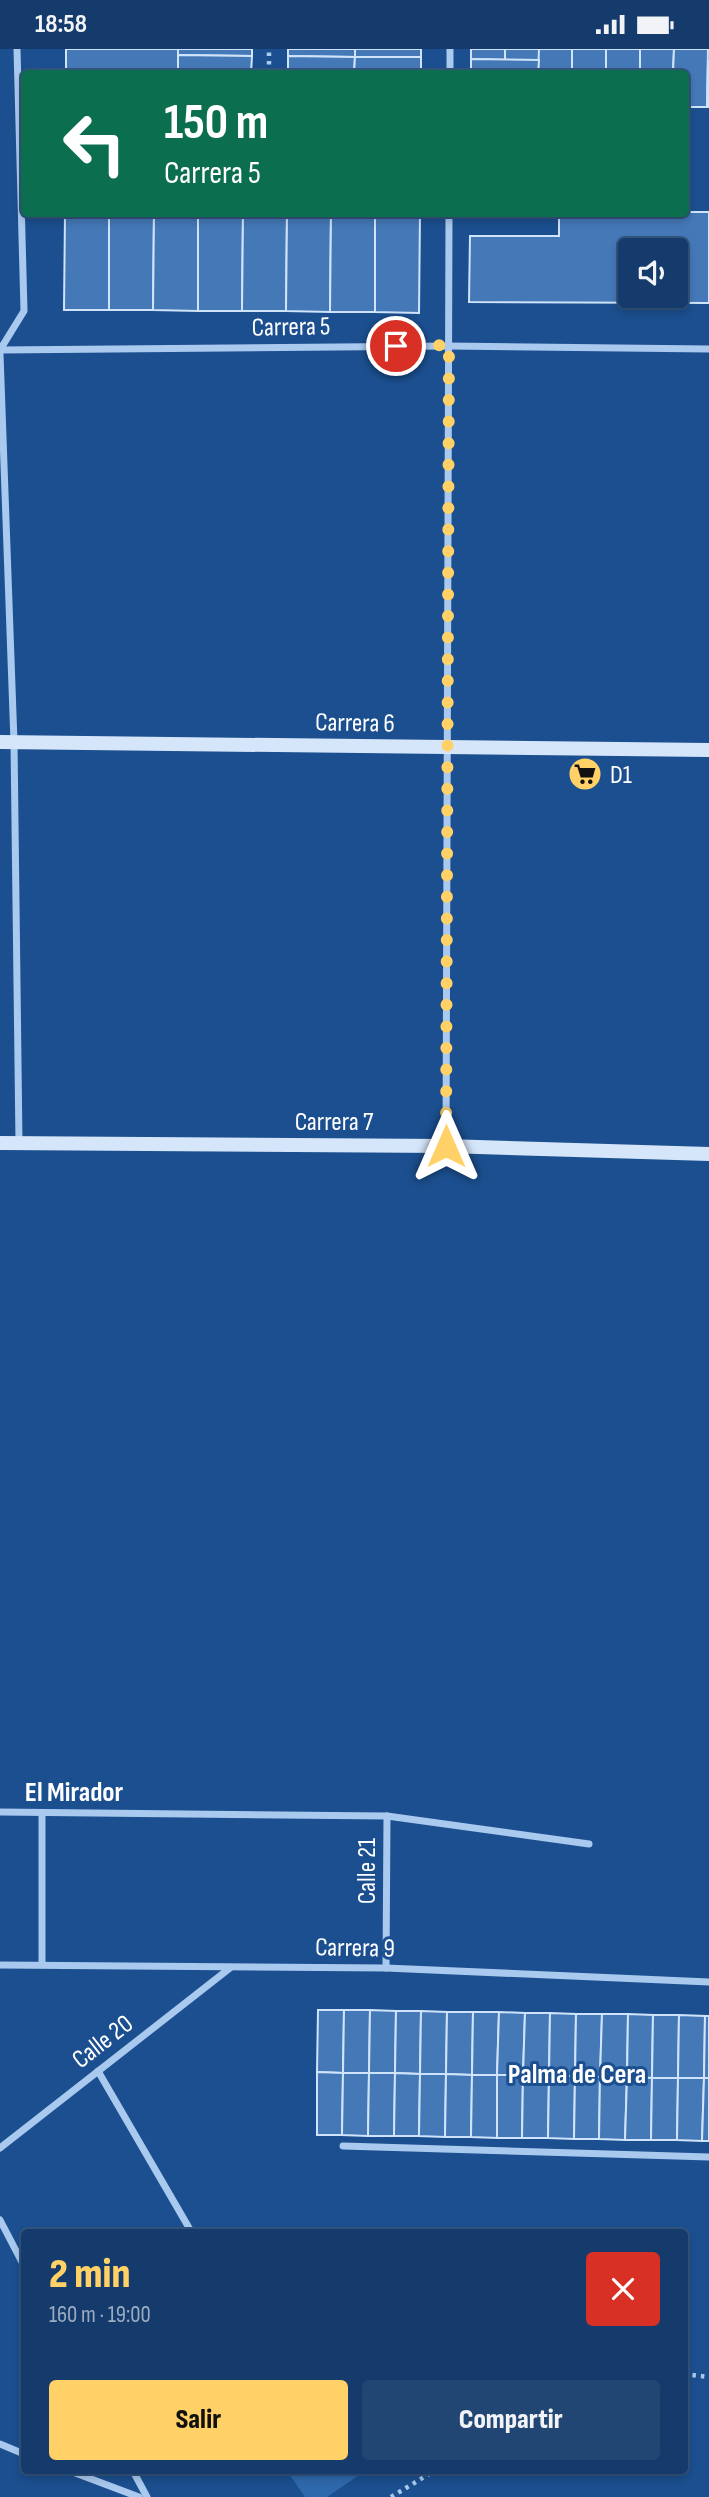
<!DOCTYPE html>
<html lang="es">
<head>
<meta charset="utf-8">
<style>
  :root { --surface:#143b6b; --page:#214673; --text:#f1f3f6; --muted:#9dadc1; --line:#33557e; --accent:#ffd166 }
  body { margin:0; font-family:"Sofia Sans Condensed",sans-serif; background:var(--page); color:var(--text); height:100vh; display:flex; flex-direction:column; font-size:26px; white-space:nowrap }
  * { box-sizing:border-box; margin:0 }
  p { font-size:23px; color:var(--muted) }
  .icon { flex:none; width:38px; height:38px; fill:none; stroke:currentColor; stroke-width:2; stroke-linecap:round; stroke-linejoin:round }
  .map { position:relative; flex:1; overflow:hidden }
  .sheet { position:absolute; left:21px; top:2180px; width:667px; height:245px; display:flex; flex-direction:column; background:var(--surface); border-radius:7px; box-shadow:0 4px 10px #0003,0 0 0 2px var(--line) }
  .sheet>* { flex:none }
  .top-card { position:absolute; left:21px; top:21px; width:668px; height:147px; border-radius:7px; box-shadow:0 4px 10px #0003,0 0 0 2px var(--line); background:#0b6e4f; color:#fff; overflow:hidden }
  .buttons { position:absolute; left:618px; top:189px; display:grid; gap:14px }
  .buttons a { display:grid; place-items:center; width:70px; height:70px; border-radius:7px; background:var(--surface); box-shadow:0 4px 10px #0003,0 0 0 2px var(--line); font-size:35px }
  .pin { position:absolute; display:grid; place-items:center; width:60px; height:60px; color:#fff; margin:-30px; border:4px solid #fff; border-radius:50%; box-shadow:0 2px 7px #0007 }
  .me { position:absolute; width:77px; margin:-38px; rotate:0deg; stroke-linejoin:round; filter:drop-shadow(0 0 5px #0008) }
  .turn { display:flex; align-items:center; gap:24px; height:147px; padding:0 28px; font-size:32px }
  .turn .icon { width:91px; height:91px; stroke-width:2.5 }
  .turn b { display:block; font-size:49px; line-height:60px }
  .round { display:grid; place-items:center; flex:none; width:74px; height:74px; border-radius:7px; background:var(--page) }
  .head { display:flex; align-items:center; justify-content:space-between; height:119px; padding:0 28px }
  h1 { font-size:42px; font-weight:800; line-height:52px; color:var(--accent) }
  .button { display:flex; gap:14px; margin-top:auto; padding:14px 28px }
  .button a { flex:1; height:80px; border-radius:7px; background:var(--accent); color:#111; font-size:28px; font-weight:800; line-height:80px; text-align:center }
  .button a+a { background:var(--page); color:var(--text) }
  .status { display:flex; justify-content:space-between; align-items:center; height:49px; padding:0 35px; background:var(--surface); direction:ltr }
  .status svg { height:19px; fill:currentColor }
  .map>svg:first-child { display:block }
  .green { fill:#2e69ad }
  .building { fill:#4478b7; stroke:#cfe3fa; stroke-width:2; fill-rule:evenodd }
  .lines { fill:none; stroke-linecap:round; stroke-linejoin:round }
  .path { stroke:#a9c9ee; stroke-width:4.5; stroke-dasharray:3.5 5; stroke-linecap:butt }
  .minor { stroke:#a9c9ee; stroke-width:7 }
  .secondary { stroke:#d6e6fa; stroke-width:14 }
  .route { stroke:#ffd166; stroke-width:12; stroke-dasharray:0 21.6 }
  .labels { text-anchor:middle; stroke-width:6; stroke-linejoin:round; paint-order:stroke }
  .street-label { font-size:26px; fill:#fff; stroke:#1b4f8f }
  .poi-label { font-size:26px; fill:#fff; stroke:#1b4f8f; text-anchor:start }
  .neighbourhood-label { font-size:28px; font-weight:bold; fill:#fff; stroke:#1b4f8f }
</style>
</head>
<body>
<div class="status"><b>18:58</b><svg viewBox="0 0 49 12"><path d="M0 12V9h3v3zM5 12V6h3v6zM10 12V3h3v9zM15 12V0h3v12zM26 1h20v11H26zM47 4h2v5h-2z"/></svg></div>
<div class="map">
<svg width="709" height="2448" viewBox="0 0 709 2448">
  <rect width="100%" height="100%" fill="#1b4f8f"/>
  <path class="green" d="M287,2422H365L327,2448H305Z"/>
  <g class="building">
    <path d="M66,0H178V21L66,20Z"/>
    <path d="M178,0H252V7L178,6Z"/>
    <path d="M288,0H355V8L288,7Z"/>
    <rect x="355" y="0" width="66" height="8"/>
    <path d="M471,0H505V11L471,10Z"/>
    <rect x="505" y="0" width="34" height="11"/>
    <path d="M539,0H572V24H538Z"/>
    <rect x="572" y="0" width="34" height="24"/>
    <rect x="606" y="0" width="34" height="24"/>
    <path d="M640,0H674L673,24H640Z"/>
    <path d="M674,0H708L707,58H686V24H673Z"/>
    <path d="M178,6L252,7L251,24H178Z"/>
    <path d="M288,7L355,8L354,24H288Z"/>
    <path d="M355,8H421V24H354Z"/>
    <path d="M471,10L539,11L538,24H471Z"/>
    <path d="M708,12H709V58H707Z"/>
    <path d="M66,20L178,21V24H66Z"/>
    <path d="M686,163H709V254L469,253L470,187H559V164ZM630,201H676V247H630Z"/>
    <path d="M65,164H109V261H64Z"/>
    <path d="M109,164H154L153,261H109Z"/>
    <path d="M154,164H198V262L153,261Z"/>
    <path d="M198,164H243L242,262H198Z"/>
    <path d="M243,164H287L286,262H242Z"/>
    <path d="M287,164H331L330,263L286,262Z"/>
    <path d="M331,164H375V263H330Z"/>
    <path d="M375,164H420L419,264L375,263Z"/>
    <path d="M318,1961H344L343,2024L317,2023Z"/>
    <path d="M344,1961H370L369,2024H343Z"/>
    <path d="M370,1961L396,1962L395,2024H369Z"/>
    <path d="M396,1962H421L420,2025L395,2024Z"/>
    <path d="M421,1962L447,1963L446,2025H420Z"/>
    <path d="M447,1963H473L472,2026L446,2025Z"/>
    <path d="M473,1963H499L497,2026H472Z"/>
    <path d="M499,1963L525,1964L523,2026H497Z"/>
    <path d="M525,1964H550L549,2027L523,2026Z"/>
    <path d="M550,1964L576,1965L575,2027H549Z"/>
    <path d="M576,1965H602L600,2028L575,2027Z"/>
    <path d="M602,1965H628L627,2028H600Z"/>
    <path d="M628,1965L653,1966L652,2029L627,2028Z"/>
    <path d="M653,1966H679L678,2029H652Z"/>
    <path d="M679,1966L705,1967L704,2029H678Z"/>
    <path d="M705,1967H709V2029H704Z"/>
    <path d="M317,2023L343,2024L342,2086H317Z"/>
    <path d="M343,2024H369L368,2087L342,2086Z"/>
    <path d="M369,2024H395L394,2087H368Z"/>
    <path d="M395,2024L420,2025L419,2087H394Z"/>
    <path d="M420,2025H446L445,2088L419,2087Z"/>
    <path d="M446,2025L472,2026L471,2088H445Z"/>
    <path d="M472,2026H497V2089L471,2088Z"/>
    <path d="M497,2026H523L522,2089H497Z"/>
    <path d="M523,2026L549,2027L548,2089H522Z"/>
    <path d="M549,2027H575L574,2090L548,2089Z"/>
    <path d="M575,2027L600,2028L599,2090H574Z"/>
    <path d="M600,2028H627L625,2091L599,2090Z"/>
    <path d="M627,2028L652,2029L651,2091H625Z"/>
    <path d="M652,2029H678L677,2091H651Z"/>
    <path d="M678,2029H704L702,2092L677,2091Z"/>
    <path d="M704,2029H709V2092H702Z"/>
  </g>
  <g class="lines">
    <g class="path">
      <path d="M269,24V0"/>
      <path d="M684,2325L709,2328"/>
      <path d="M391,2448L434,2422"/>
    </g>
    <g class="minor">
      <path d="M450,24V0"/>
      <path d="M0,301L449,297L709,300"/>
      <path d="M0,301L24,262L17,0"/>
      <path d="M0,305L14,693L19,1094"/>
      <path d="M446,1097L449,164"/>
      <path d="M0,1763L387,1767L589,1795"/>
      <path d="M42,1915V1764"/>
      <path d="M0,1916L386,1919L709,1933"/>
      <path d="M386,1919L387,1767"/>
      <path d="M98,2022L192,2184"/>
      <path d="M343,2097L709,2108"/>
      <path d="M0,2099L230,1919"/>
      <path d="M0,2171L24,2217"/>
      <path d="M0,2395L24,2405"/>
      <path d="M70,2422L139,2448"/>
      <path d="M133,2422L147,2448"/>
    </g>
    <g class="secondary">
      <path d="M0,693L709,701"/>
      <path d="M0,1094L446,1097L709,1105"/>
    </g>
  </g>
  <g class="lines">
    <path class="route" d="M396,297L449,296L446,1097"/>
  </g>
  <defs>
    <symbol id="supermarket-disc" viewBox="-11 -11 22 22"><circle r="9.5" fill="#ffd166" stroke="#1b4f8f"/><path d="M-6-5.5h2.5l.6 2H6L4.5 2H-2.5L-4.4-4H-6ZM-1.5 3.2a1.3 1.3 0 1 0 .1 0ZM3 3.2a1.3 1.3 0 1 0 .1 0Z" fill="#111"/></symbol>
  </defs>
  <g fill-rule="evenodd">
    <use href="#supermarket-disc" x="566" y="706" width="38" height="38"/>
  </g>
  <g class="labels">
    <g class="street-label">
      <text transform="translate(291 277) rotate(-1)" y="9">Carrera 5</text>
      <text transform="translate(355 673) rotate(1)" y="9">Carrera 6</text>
      <text x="334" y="1081">Carrera 7</text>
      <text transform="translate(366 1822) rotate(-90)" y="9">Calle 21</text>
      <text transform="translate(355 1898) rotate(1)" y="9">Carrera 9</text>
      <text transform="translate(102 1992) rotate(-38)" y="9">Calle 20</text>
    </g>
    <g class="poi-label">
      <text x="610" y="734">D1</text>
    </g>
    <g class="neighbourhood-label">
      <text x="74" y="1752">El Mirador</text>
      <text x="577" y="2034">Palma de Cera</text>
    </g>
  </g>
</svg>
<div class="buttons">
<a><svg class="icon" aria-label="sound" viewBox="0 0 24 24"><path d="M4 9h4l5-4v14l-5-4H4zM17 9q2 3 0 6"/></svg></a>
</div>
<div class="pin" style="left:396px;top:297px;background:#d93025"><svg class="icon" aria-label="arrive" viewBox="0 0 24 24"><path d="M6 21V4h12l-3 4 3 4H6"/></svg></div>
<svg class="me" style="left:446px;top:1097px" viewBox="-20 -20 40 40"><path d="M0-17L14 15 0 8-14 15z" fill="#ffd166" stroke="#fff" stroke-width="4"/></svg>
<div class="top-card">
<div class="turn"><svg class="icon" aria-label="left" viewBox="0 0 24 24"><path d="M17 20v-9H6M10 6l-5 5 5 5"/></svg><div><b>150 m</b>Carrera 5</div></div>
</div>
<section class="sheet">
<div class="head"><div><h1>2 min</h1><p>160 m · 19:00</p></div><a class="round" style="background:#d93025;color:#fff"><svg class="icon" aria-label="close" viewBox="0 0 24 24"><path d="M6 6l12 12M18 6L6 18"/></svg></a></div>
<div class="button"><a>Salir</a><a>Compartir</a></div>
</section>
</div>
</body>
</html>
